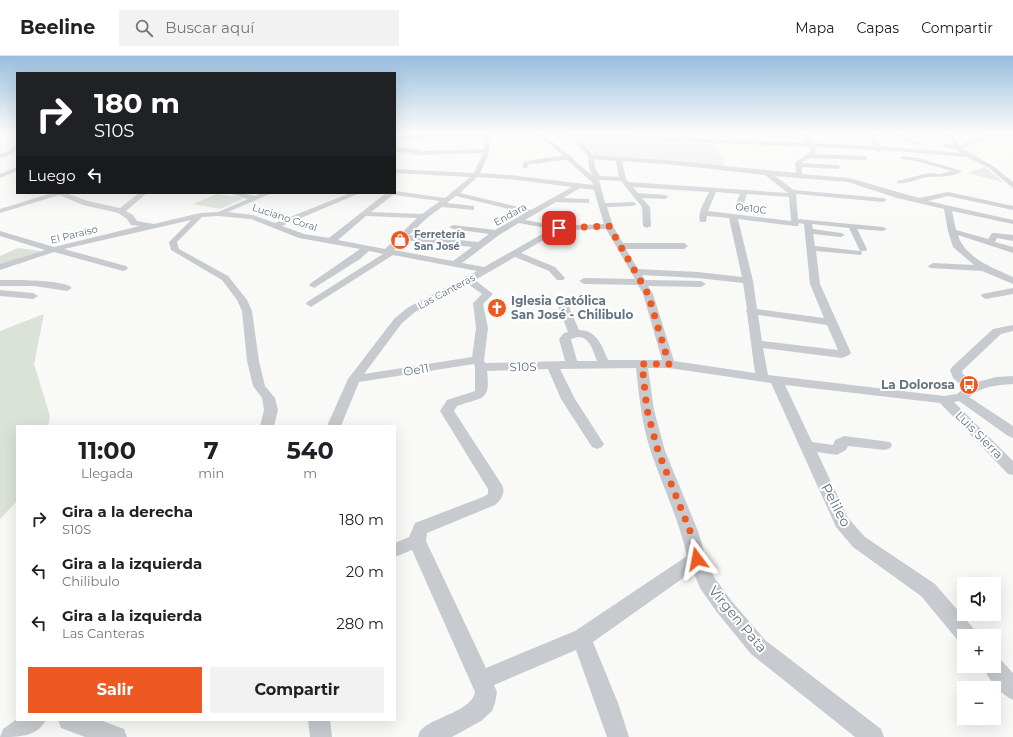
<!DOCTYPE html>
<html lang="es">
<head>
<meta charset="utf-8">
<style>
  :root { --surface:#fff; --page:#f2f2f2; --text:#202124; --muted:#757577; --line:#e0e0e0; --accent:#ed5823 }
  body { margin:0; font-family:Montserrat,sans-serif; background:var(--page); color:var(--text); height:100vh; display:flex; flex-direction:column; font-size:15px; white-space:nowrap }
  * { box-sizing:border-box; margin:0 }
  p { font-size:13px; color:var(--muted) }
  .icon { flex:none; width:22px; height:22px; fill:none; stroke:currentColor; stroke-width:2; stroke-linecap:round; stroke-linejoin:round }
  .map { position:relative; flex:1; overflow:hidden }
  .sheet { position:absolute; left:16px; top:369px; width:380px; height:296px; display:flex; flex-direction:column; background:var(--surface); border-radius:0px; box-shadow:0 4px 16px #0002 }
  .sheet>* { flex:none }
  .top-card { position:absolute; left:16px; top:16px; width:380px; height:122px; border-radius:0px; box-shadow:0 4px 16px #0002; background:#202124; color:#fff; overflow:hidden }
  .tools { position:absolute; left:957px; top:521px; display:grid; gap:8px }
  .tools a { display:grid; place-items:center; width:44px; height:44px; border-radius:0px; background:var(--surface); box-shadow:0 4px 16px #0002; font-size:20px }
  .pin { position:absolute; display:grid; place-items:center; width:34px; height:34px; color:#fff; margin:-17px; border-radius:8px; box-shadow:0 2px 6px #0006 }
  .me { position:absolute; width:44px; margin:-22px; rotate:347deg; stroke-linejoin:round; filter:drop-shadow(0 0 3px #0008) }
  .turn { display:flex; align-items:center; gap:14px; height:84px; padding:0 12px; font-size:18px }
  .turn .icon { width:52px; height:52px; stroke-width:2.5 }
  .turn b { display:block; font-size:28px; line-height:34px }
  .then { display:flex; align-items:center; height:38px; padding:0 12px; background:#0003; gap:8px; font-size:15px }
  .eta { display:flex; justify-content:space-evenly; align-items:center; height:68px; text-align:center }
  .eta b { font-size:24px; font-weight:700; line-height:28px }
  .button { display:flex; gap:8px; margin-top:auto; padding:8px 12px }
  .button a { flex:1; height:46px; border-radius:0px; background:var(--accent); color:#fff; font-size:16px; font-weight:700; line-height:46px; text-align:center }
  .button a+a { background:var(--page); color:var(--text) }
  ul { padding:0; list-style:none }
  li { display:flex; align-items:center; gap:12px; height:52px; padding:0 12px }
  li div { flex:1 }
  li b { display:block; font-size:15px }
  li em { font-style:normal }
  header { display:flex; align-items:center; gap:24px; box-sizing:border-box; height:56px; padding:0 20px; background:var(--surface); border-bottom:1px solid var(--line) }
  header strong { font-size:19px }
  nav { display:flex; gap:22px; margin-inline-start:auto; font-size:14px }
  .search { width:280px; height:36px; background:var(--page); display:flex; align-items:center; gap:10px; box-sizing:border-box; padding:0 14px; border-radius:0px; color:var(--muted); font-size:15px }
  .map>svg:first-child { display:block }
  .built { fill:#e7e8e8 }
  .green { fill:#dbe2d8 }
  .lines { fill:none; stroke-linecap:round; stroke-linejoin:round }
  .minor { fill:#c7cbcf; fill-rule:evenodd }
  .route { stroke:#ed5823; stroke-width:7; stroke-dasharray:0 12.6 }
  .labels { text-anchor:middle; stroke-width:4; stroke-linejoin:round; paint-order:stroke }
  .far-street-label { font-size:10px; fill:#637484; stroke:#fff }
  .far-poi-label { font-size:10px; font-weight:bold; fill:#637484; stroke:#fff; text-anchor:start }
  .poi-label { font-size:12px; font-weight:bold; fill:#637484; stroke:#fff; text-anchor:start }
  .street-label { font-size:12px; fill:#637484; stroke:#fff }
  .near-street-label { font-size:14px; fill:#637484; stroke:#fff }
</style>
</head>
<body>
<header>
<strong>Beeline</strong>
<div class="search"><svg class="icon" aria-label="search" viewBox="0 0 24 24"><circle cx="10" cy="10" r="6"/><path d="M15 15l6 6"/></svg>Buscar aquí</div>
<nav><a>Mapa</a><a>Capas</a><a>Compartir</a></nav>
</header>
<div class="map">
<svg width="1013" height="681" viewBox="0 0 1013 681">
  <rect width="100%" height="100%" fill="#f9f9f7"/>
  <path class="built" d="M578,81L715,88L726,111L596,100Z"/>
  <g class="green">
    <path d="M985,111L1003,126L967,117Z"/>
    <path d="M217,138L244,142L220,153L193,148Z"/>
    <path d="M18,192L41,195L0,209V200Z"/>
    <path d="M44,258L34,308L50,360L48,370H17V445L0,463V275Z"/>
  </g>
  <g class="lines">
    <g class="minor">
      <path d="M462,77H495L488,79C493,93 486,104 480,117L510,119L593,129L592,126L567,104C553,104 543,108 529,108L527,112H523V107C526,104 557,100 563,100L546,85L529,77C546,77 558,90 570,100L573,101V103L593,120L589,112L588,101L569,77L806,87L800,77H806L812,87L874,90L870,84L869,77H875L876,84L880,90L960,97L956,93L942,90L945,88L954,89L947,77H953L959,89L993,77H1013V81L994,80L962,92L993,110L1013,126V132L989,112L967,101L882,94L879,96L876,94L814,91L817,95L813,98L865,100L868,102L865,104L809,102L801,107L838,109L841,111L838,113L802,111V118L849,122L919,142L948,136L1013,150V154L948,140L928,145L1013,164V168L952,155L956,174L988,183L992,177H995L1013,179V185L997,182L995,186L1013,191V197L958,179C965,202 993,212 1013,221V228L982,215L930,212L928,210L933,207L974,209L953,191L948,175L944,153L897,142L848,126L775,120L794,134L883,142L887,144L883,146L796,138L798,163L883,171L887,173L883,175L857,173L867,193L866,195H861L862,197L861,199L816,195L820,228L851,297L849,299L842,302L763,292L768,319L944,340L957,338L964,332L953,322L950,314L952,311L993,273L1013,269V275L1001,278L962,315L963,318L974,327L996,321L1013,320V328C997,329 982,330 969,341L1013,370V382L1008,380L959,345L954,346L1013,405V419L1008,418L940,347L785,329L812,386L833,389L835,384L844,380L890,386L892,389L890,392L885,394L848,390L846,394L837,399L817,396L848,462L865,481L935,528L974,573L977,580H964V588L960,587L921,540L853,491L836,471L771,327L669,312H648L654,354L665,395L698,475L706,503L714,521L730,543L765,584L881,673L884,681H855L751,598L716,555L700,532L693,515L593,586L618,647L629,681H607L576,594L494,629L497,636L495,647L492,655L481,665L452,681H418C419,678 420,674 422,673C434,661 472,655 475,636L412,494L395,501V487L409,481L415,467L483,441L488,438V433L440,355L447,344L475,335V311L474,308L359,326L341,370H327L348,323L394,263L407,252L477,215L393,199L311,251L306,248L307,246L383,198L369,195L360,203L314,232L309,229L311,227L360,193L299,182L251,163L218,160L202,161L177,186L179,193L228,220L247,244L252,255L259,305L265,330L275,342L278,354L274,370H260L264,354L262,342L253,330L247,305L242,255L237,244L222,224L171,194L169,186L191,164L64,193L126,210L128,212L126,214L123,215L54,196L0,214V208L45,194L0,180V175L54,191L140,170L131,169L127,163L118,157L83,149L59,139L0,157V153L52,137H66L88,145L120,152L139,137H147L126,155L133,159L137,165L154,168L200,157L218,156L248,143L228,137H242L255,140L262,137H272L228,156L253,159L275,167L350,137H360L282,170L304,178L329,182L386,137H395V135L445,142L470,121L395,117V113L474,117L483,97L415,99L412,97L395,96V92L417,93L420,95L484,93L485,87L483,79L395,84V80ZM578,81L809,91L811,95L795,107L796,117L677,105L593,99ZM594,103L616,105L619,121L600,120L595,112ZM622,105L677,109L765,119L788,137L629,126L626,123ZM477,121L510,123L572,131L531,154L460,137ZM599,124L621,125L642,151L643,170L647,172L651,170L650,151L642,142L665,143L669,141L665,139L638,137L633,131L709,136C705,145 697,156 700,166H706L707,160L729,162L742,221L698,216L638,213L626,193H684L688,190L684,187H623L613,170L607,151L633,150L637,148L633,146L605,147ZM580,132L594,134L604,168L559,170L525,164L556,146L589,147V143H586L563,142ZM716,136L740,138L735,150L739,152L743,150L747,138L789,141L791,165L708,155ZM393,139H395L440,145L422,158L371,156ZM456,140L525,157L495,174L453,169L449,171L453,173L489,178L478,186L409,179L427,162L442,151L474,154V150L447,147ZM366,160L417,162L385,193L338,184ZM738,163L795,170H798L799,167L804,168L810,228L824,262L757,253L753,225ZM519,167L551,173L484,211L462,207L499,179ZM812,168L849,172L860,195L815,190L813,178L841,181L845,179L841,177L813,173ZM606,173L635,223L584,222L579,225L584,228L638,229L643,238L662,304H608C602,290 597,274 579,274L565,242L560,239L555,242L568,276L564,277L559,283L565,305L485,307L484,304L488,272L483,248L493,238L475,224L515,201L549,215L557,224H563L565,222L555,211L521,197L561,174ZM404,184L472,191L453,205L394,194ZM642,219L698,222L743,227L747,253L746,255L747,257L755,317L674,305L653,238L648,230L701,231L706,228L701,225L645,224ZM468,228L482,238L473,247L476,272L472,301L364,318L402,267L415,256ZM758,259L827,269L838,294L762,285ZM578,281C590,281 593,295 597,305H577L571,283ZM636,312C639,340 642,369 651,396C663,431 679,464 687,500L575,575L486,612L426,485L427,477L495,449C501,444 506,437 502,429L454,355L457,350C482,341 491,346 487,315L548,313L561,343L592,391L597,393L602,391L604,388L575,343L560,313Z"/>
      <path d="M887,77H895L923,88L918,89Z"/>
      <path d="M17,88V93L11,98L0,102V98L7,96Z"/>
      <path d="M903,100L918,102L962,115C952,122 940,120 928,121C918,122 907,129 897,127V125L929,117L940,118L952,115L916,105L901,103L900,102Z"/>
      <path d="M17,111V115L0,122V118Z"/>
      <path d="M0,224C13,224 64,223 72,232L67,235L34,230H0Z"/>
      <path d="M1013,232V238L986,243L981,240L982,238Z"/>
      <path d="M0,234L33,237L38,240L33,243L0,240Z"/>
      <path d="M994,600L1000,603L1013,617V644C1000,638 988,623 983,610H994Z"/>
      <path d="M17,663V664H46C37,681 19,681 0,681L3,673Z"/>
      <path d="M58,664H100L124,673L127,681H85L61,672Z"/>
      <path d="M308,664H330L332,681H310Z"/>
    </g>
  </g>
  <linearGradient id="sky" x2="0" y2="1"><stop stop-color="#99bedf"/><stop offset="0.45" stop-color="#fcfcfb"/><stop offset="1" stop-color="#fcfcfb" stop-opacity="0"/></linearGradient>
  <rect width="1013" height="172" fill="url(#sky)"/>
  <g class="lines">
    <path class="route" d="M559,172L609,170L648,238L669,308H642L647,354L658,395L690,475L697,503"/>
  </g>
  <defs>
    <symbol id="shop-disc" viewBox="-11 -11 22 22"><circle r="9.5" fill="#ed5823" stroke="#fff"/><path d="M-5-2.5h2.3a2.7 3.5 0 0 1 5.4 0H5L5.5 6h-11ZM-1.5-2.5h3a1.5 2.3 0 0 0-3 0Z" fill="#fff"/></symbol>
    <symbol id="church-disc" viewBox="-11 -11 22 22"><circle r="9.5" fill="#ed5823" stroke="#fff"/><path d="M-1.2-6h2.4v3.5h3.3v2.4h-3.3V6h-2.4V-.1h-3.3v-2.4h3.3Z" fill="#fff"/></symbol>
    <symbol id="bus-disc" viewBox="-11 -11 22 22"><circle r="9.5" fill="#ed5823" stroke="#fff"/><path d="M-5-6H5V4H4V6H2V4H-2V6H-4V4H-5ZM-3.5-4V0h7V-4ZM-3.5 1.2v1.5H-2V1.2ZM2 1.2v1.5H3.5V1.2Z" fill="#fff"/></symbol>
  </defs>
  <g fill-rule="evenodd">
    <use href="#shop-disc" x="389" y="173" width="22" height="22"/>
    <use href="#church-disc" x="486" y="241" width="22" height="22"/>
    <use href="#bus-disc" x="958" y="318" width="22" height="22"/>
  </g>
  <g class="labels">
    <g class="far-street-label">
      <text transform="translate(751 152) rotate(7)" y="4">Oe10C</text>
      <text transform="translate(510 158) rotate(-29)" y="4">Endara</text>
      <text transform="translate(285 161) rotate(18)" y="4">Luciano Coral</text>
      <text transform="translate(74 178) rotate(-14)" y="4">El Paraíso</text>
      <text transform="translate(446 235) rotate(-28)" y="4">Las Canteras</text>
    </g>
    <g class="far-poi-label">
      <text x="414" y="182">Ferretería<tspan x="414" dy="12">San José</tspan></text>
    </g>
    <g class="poi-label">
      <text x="511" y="249">Iglesia Católica<tspan x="511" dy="14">San José - Chilibulo</tspan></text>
      <text x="955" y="333" text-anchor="end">La Dolorosa</text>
    </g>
    <g class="street-label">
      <text transform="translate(523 311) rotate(-1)" y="4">S10S</text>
      <text transform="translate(416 314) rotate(-9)" y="4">Oe11</text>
      <text transform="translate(979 379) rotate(45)" y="4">Luis Sierra</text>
    </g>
    <g class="near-street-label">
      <text transform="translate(836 449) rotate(62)" y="5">Pelileo</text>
      <text transform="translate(738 563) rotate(50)" y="5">Virgen Pata</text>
    </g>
  </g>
</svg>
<div class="tools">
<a><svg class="icon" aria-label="sound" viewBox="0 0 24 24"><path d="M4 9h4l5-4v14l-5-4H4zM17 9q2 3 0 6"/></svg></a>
<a>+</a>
<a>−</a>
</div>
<div class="pin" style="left:559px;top:172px;background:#d93025"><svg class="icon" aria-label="arrive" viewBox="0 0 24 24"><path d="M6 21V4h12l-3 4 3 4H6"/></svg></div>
<svg class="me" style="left:697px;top:503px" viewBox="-20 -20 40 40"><path d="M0-17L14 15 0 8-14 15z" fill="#ed5823" stroke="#fff" stroke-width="4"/></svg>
<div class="top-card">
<div class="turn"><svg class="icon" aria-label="right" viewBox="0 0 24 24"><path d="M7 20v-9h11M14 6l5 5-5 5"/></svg><div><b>180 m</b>S10S</div></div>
<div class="then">Luego<svg class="icon" aria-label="left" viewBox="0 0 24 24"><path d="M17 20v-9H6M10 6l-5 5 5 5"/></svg></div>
</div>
<section class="sheet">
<div class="eta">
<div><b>11:00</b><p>Llegada</p></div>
<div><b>7</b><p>min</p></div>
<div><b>540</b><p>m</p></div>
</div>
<ul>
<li><svg class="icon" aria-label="right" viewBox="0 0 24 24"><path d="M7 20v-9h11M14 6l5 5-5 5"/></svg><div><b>Gira a la derecha</b><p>S10S</p></div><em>180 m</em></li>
<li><svg class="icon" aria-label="left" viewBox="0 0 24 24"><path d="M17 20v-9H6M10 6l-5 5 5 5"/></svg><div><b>Gira a la izquierda</b><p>Chilibulo</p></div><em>20 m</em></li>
<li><svg class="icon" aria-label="left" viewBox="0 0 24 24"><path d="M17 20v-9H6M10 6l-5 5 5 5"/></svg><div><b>Gira a la izquierda</b><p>Las Canteras</p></div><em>280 m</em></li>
</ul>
<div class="button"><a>Salir</a><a>Compartir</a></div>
</section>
</div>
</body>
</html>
